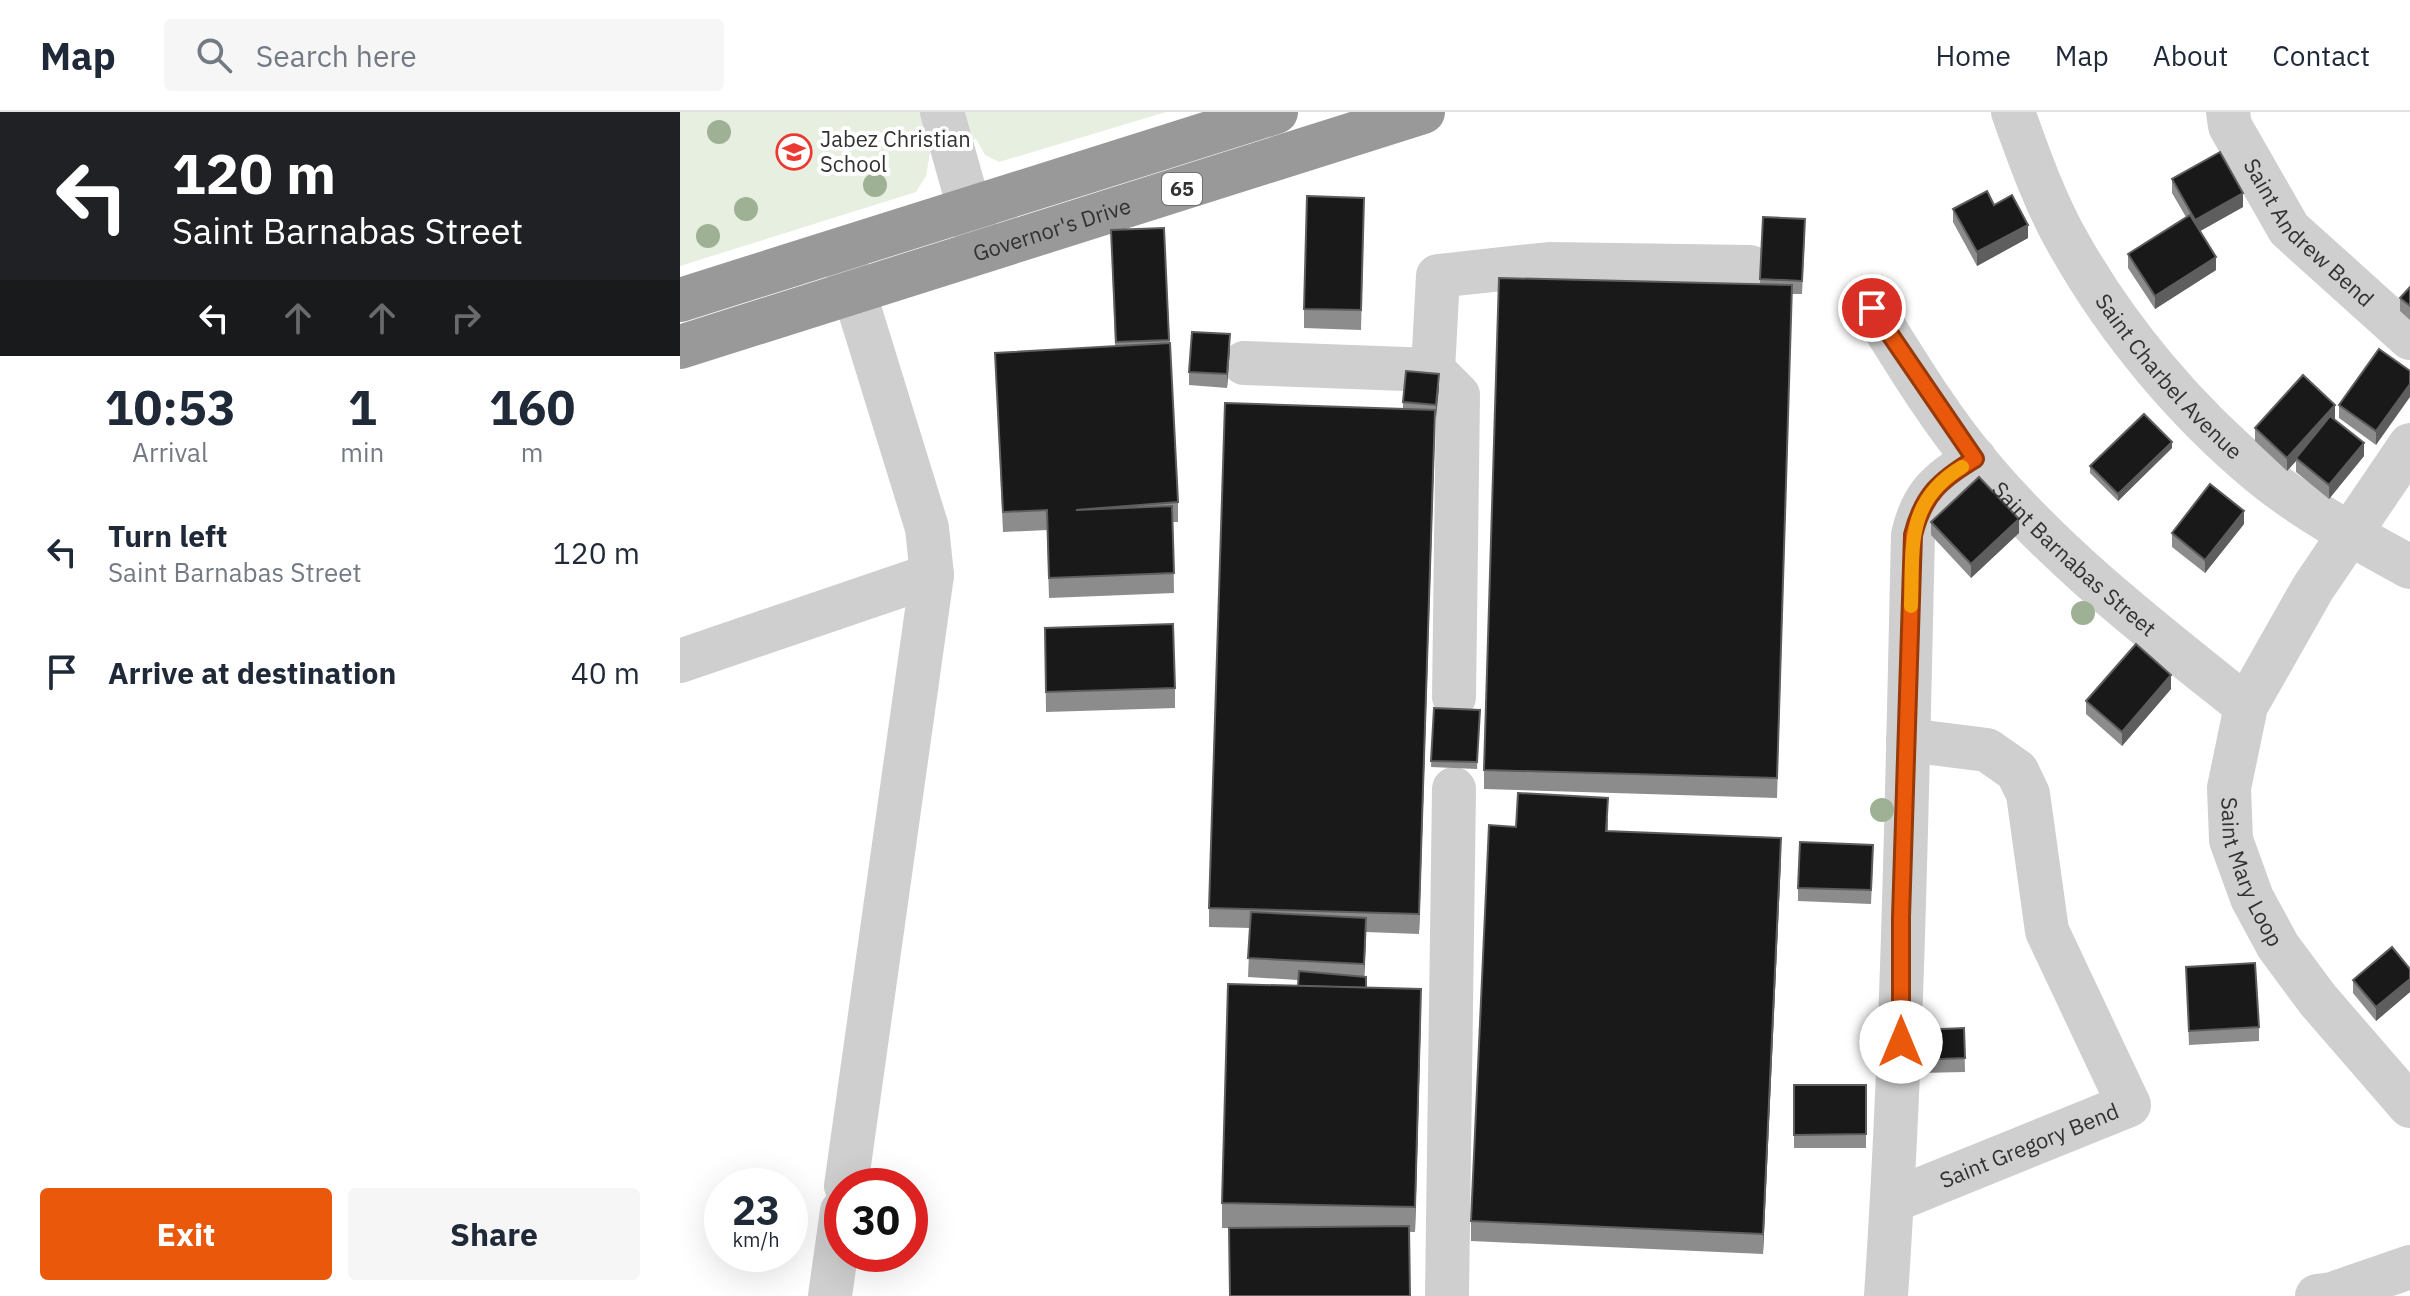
<!DOCTYPE html>
<html lang="en">
<head>
<meta charset="utf-8">
<style>
  :root { --surface:#fff; --page:#f6f6f7; --text:#1f2937; --muted:#747a83; --line:#e0e1e3; --accent:#ea580c }
  body { margin:0; font-family:"IBM Plex Sans",sans-serif; background:var(--page); color:var(--text); height:100vh; display:flex; flex-direction:column; font-size:30px; white-space:nowrap }
  * { box-sizing:border-box; margin:0 }
  p { font-size:26px; color:var(--muted) }
  .icon { flex:none; width:44px; height:44px; fill:none; stroke:currentColor; stroke-width:2; stroke-linecap:round; stroke-linejoin:round }
  .map { position:relative; flex:1; overflow:hidden }
  .details { display:flex; flex-direction:column; background:var(--surface); width:680px }
  .details>* { flex:none }
  .banner { background:#202124; color:#fff; overflow:hidden }
  .speed { position:absolute; left:24px; top:1056px; display:flex; gap:16px; font-size:40px; font-weight:700; text-align:center }
  .speed>* { display:grid; place-content:center; width:104px; height:104px; border-radius:50%; background:var(--surface); box-shadow:0 8px 32px #0002; line-height:1 }
  .speed small { font-size:20px; font-weight:400 }
  .speed .limit { border:12px solid #d22; background:#fff; color:#111 }
  .pin { position:absolute; display:grid; place-items:center; width:68px; height:68px; color:#fff; margin:-34px; border:4px solid #fff; border-radius:50%; box-shadow:0 2px 8px #0007 }
  .me { position:absolute; width:88px; margin:-44px; rotate:0deg; stroke-linejoin:round; filter:drop-shadow(0 0 6px #0008) }
  .turn { display:flex; align-items:center; gap:28px; height:168px; padding:0 40px; font-size:36px }
  .turn .icon { width:104px; height:104px; stroke-width:2.5 }
  .turn b { display:block; font-size:56px; line-height:68px }
  .lanes { display:flex; align-items:center; height:76px; padding:0 40px; background:#0003; justify-content:center; gap:40px; direction:ltr }
  .lanes .off { opacity:.35 }
  .eta { display:flex; justify-content:space-evenly; align-items:center; height:136px; text-align:center }
  .eta b { font-size:48px; font-weight:800; line-height:56px }
  .action { display:flex; gap:16px; margin-top:auto; padding:16px 40px }
  .action a { flex:1; height:92px; border-radius:8px; background:var(--accent); color:#fff; font-size:32px; font-weight:800; line-height:92px; text-align:center }
  .action a+a { background:var(--page); color:var(--text) }
  ul { padding:0; list-style:none }
  li { display:flex; align-items:center; gap:24px; height:120px; padding:0 40px }
  li div { flex:1 }
  li b { display:block; font-size:30px }
  li em { font-style:normal }
  header { display:flex; align-items:center; gap:48px; box-sizing:border-box; height:112px; padding:0 40px; background:var(--surface); border-bottom:2px solid var(--line) }
  header strong { font-size:38px }
  nav { display:flex; gap:44px; margin-inline-start:auto; font-size:28px }
  .search { width:560px; height:72px; background:var(--page); display:flex; align-items:center; gap:20px; box-sizing:border-box; padding:0 28px; border-radius:8px; color:var(--muted); font-size:30px }
  main { display:flex; flex:1; min-height:0 }
  .map>svg:first-child { display:block }
  .green { fill:#e7efe1 }
  .lines { fill:none; stroke-linecap:round; stroke-linejoin:round }
  .minor { stroke:#cfcfcf; stroke-width:44 }
  .highway { stroke:#999; stroke-width:44 }
  .tree { fill:#9eb194 }
  .wall { fill:#8c8c8c }
  .shaded-wall { fill:#5e5e5e }
  .building { fill:#191919; stroke:#5e5e5e; stroke-width:2 }
  .route-casing { stroke:#983908; stroke-width:20 }
  .route { stroke:#ea580c; stroke-width:14 }
  .slow { stroke:#f59e0b; stroke-width:14 }
  .labels { text-anchor:middle; stroke-width:8; stroke-linejoin:round; paint-order:stroke }
  .shield { fill:#fff; stroke:#707070; stroke-width:2 }
  .shield-label { font-size:20px; font-weight:bold; fill:#323232 }
  .poi-label { font-size:22px; fill:#323232; stroke:#fff; text-anchor:start }
  .street-label { font-size:22px; fill:#323232; stroke:#fff }
</style>
</head>
<body>
<header>
<strong>Map</strong>
<div class="search"><svg class="icon" aria-label="search" viewBox="0 0 24 24"><circle cx="10" cy="10" r="6"/><path d="M15 15l6 6"/></svg>Search here</div>
<nav><a>Home</a><a>Map</a><a>About</a><a>Contact</a></nav>
</header>
<main>
<section class="details">
<div class="banner">
<div class="turn"><svg class="icon" aria-label="left" viewBox="0 0 24 24"><path d="M17 20v-9H6M10 6l-5 5 5 5"/></svg><div><b>120 m</b>Saint Barnabas Street</div></div>
<div class="lanes"><svg class="icon" aria-label="left" viewBox="0 0 24 24"><path d="M17 20v-9H6M10 6l-5 5 5 5"/></svg><svg class="icon off" aria-label="ahead" viewBox="0 0 24 24"><path d="M12 20V5M6 11l6-6 6 6"/></svg><svg class="icon off" aria-label="ahead" viewBox="0 0 24 24"><path d="M12 20V5M6 11l6-6 6 6"/></svg><svg class="icon off" aria-label="right" viewBox="0 0 24 24"><path d="M7 20v-9h11M14 6l5 5-5 5"/></svg></div>
</div>
<div class="eta">
<div><b>10:53</b><p>Arrival</p></div>
<div><b>1</b><p>min</p></div>
<div><b>160</b><p>m</p></div>
</div>
<ul>
<li><svg class="icon" aria-label="left" viewBox="0 0 24 24"><path d="M17 20v-9H6M10 6l-5 5 5 5"/></svg><div><b>Turn left</b><p>Saint Barnabas Street</p></div><em>120 m</em></li>
<li><svg class="icon" aria-label="arrive" viewBox="0 0 24 24"><path d="M6 21V4h12l-3 4 3 4H6"/></svg><div><b>Arrive at destination</b></div><em>40 m</em></li>
</ul>
<div class="action"><a>Exit</a><a>Share</a></div>
</section>
<div class="map">
<svg width="1730" height="1184" viewBox="0 0 1730 1184">
  <rect width="100%" height="100%" fill="#fff"/>
  <path class="green" d="M0,0H486L319,50L305,43L296,27L250,41L246,64L236,80L0,154Z"/>
  <g class="lines">
    <g class="minor">
      <path d="M262,0L300,134"/>
      <path id="s1" d="M1333,0C1349,45 1366,93 1390,134C1438,219 1506,300 1581,362C1626,399 1679,427 1730,455"/>
      <path id="s2" d="M1548,0L1550,14L1609,117L1730,226"/>
      <path d="M163,144L247,416L252,463L166,1074"/>
      <path id="s3" d="M1192,196C1225,248 1256,301 1295,348C1373,443 1471,518 1566,594"/>
      <path d="M564,251L753,258"/>
      <path id="s4" d="M1730,333L1633,476L1566,594L1549,676L1551,728L1572,786L1598,834L1638,888L1730,994"/>
      <path d="M0,549L252,463"/>
      <path d="M774,585L778,283L753,258L758,164L869,152L1070,155"/>
      <path id="s5" d="M1212,1089L1449,993L1367,819L1348,682L1337,659L1307,638L1228,628"/>
      <path d="M150,1184L162,1099"/>
      <path d="M767,1184L774,677"/>
      <path d="M1206,1184C1223,931 1227,677 1233,423C1242,383 1260,368 1295,347"/>
      <path d="M1637,1184L1652,1182L1730,1155"/>
    </g>
    <g class="highway">
      <path d="M0,188L596,0"/>
      <path id="s6" d="M0,235L743,0"/>
    </g>
  </g>
  <g class="tree">
    <circle cx="39" cy="20" r="12"/>
    <circle cx="195" cy="73" r="12"/>
    <circle cx="66" cy="97" r="12"/>
    <circle cx="28" cy="124" r="12"/>
    <circle cx="1403" cy="501" r="12"/>
    <circle cx="1202" cy="698" r="12"/>
  </g>
  <g class="wall">
    <path d="M1492,67L1563,95L1520,119L1536,158L1475,197L1448,156V142L1506,105L1492,81Z"/>
    <path d="M1314,93L1348,126L1297,154L1273,110V97Z"/>
    <path d="M684,105L681,218L624,216V197Z"/>
    <path d="M484,116L498,390V410H493L494,481L369,486L367,418L323,420L315,241L435,234L431,118Z"/>
    <path d="M1125,120L1122,182H1112L1097,686L804,677V658L1080,172V167Z"/>
    <path d="M1730,175V208L1720,199V186Z"/>
    <path d="M550,236L547,276L509,273V260Z"/>
    <path d="M1730,259L1696,333L1659,306V293Z"/>
    <path d="M759,276L755,306L739,822L686,820L684,865L686,876L741,902L735,1120L542,1116V1091L618,874V868L568,865L570,816L529,815V796L723,297V290Z"/>
    <path d="M1655,307L1684,344L1649,387L1616,360V349L1607,359L1575,329V316Z"/>
    <path d="M1492,336L1438,389L1410,361V354Z"/>
    <path d="M1251,410L1339,421L1291,466L1251,423Z"/>
    <path d="M1564,412L1525,461L1492,435V421Z"/>
    <path d="M365,516L495,576V596L366,600Z"/>
    <path d="M1491,577L1442,634L1406,602V589Z"/>
    <path d="M754,596L800,598L797,657L751,655Z"/>
    <path d="M928,706V719L1101,746L1083,1142L791,1129V1109L836,715Z"/>
    <path d="M1193,747L1191,792L1118,789V776Z"/>
    <path d="M1506,855L1579,915V929L1509,933Z"/>
    <path d="M1730,857V880L1696,909L1673,881V868Z"/>
    <path d="M1284,916L1285,960L1239,961L1238,918Z"/>
    <rect x="1114" y="973" width="72" height="63"/>
  </g>
  <g class="shaded-wall">
    <path d="M1563,81V95L1515,122V108Z"/>
    <path d="M1348,113V126L1297,154V140Z"/>
    <path d="M1536,145V158L1475,197V184Z"/>
    <path d="M550,222V236L547,276V262Z"/>
    <path d="M759,262V276L756,306V293Z"/>
    <path d="M1730,272V285L1696,333V319Z"/>
    <path d="M1655,293V307L1616,346V349L1607,359V346Z"/>
    <path d="M755,298V317L739,822V802Z"/>
    <path d="M1492,330V336L1438,389V382Z"/>
    <path d="M1684,331V344L1649,387V373Z"/>
    <path d="M1564,399V412L1525,461V448Z"/>
    <path d="M1339,407V421L1291,466V452Z"/>
    <path d="M1491,563V577L1442,634V620Z"/>
    <path d="M1101,726V746L1083,1142V1122Z"/>
    <path d="M686,806V825L684,871V852Z"/>
    <path d="M1730,867V880L1696,909V895Z"/>
    <path d="M741,877V902L735,1120V1095Z"/>
  </g>
  <g class="building">
    <path d="M1540,40L1563,81L1515,108L1492,67Z"/>
    <path d="M1307,79L1314,93L1332,83L1348,113L1297,140L1273,97Z"/>
    <path d="M627,84L684,86L681,198L624,197Z"/>
    <path d="M1510,103L1536,145L1475,184L1448,142Z"/>
    <path d="M1083,105L1125,107L1122,169L1080,167Z"/>
    <path d="M484,116L489,228L436,230L431,118Z"/>
    <path d="M819,166L1112,173L1097,666L804,658Z"/>
    <path d="M1730,175V194L1720,186Z"/>
    <path d="M512,220L550,222L547,262L509,260Z"/>
    <path d="M490,231L498,390L396,398L492,394L494,461L369,466L367,398L323,400L315,241Z"/>
    <path d="M1699,237L1730,259V272L1696,319L1659,293Z"/>
    <path d="M726,259L759,262L756,293L723,290Z"/>
    <path d="M1623,263L1655,293L1607,346L1575,316Z"/>
    <path d="M545,291L755,298L739,802L529,796Z"/>
    <path d="M1464,302L1492,330L1438,382L1410,354Z"/>
    <path d="M1650,304L1684,331L1649,373L1616,346Z"/>
    <path d="M1299,365L1339,407L1291,452L1251,410Z"/>
    <path d="M1530,372L1564,399L1525,448L1492,421Z"/>
    <path d="M493,512L495,576L366,580L365,516Z"/>
    <path d="M1456,532L1491,563L1442,620L1406,589Z"/>
    <path d="M754,596L800,598L797,650L751,649Z"/>
    <path d="M838,681L928,686L926,719L1101,726L1083,1122L791,1109L809,713L836,715Z"/>
    <path d="M1120,730L1193,733L1191,778L1118,776Z"/>
    <path d="M571,800L686,806L684,852L568,846Z"/>
    <path d="M1712,835L1730,857V867L1696,895L1673,868Z"/>
    <path d="M1575,851L1579,915L1509,919L1506,855Z"/>
    <path d="M619,859L686,865V876L618,874Z"/>
    <path d="M548,872L741,877L735,1095L542,1091Z"/>
    <path d="M1284,916L1285,946L1239,948L1238,918Z"/>
    <path d="M1114,973H1186V1022L1114,1023Z"/>
    <path d="M729,1114L730,1184H550L549,1116Z"/>
  </g>
  <g class="lines">
    <defs>
      <path id="route" d="M1192,196L1295,347C1260,368 1243,383 1233,423L1221,805V930"/>
    </defs>
    <use href="#route" class="route-casing"/>
    <use href="#route" class="route"/>
    <path class="slow" d="M1231,494C1233,436 1225,389 1282,355"/>
  </g>
  <defs>
    <symbol id="school-ring" viewBox="-11 -11 22 22"><circle r="9.5" fill="#fff" stroke="#ec3931" stroke-width="1.5"/><path d="M0-5L7-2L0 1L-7-2ZM-4 1L0 2.5L4 1V4Q0 6-4 4Z" fill="#ec3931"/></symbol>
  </defs>
  <g fill-rule="evenodd">
    <use href="#school-ring" x="94" y="20" width="40" height="40"/>
  </g>
  <g class="labels">
    <rect class="shield" x="482" y="61" width="40" height="32" rx="6"/>
    <g class="shield-label">
      <text x="502" y="84">65</text>
    </g>
    <g class="poi-label">
      <text x="140" y="35">Jabez Christian<tspan x="140" dy="25">School</tspan></text>
    </g>
    <g class="street-label">
      <text dy="8" stroke="none"><textPath href="#s6" startOffset="390">Governor's Drive</textPath></text>
      <text dy="8" stroke="none"><textPath href="#s2" startOffset="148">Saint Andrew Bend</textPath></text>
      <text dy="8" stroke="none"><textPath href="#s1" startOffset="310">Saint Charbel Avenue</textPath></text>
      <text dy="8" stroke="none"><textPath href="#s3" startOffset="324">Saint Barnabas Street</textPath></text>
      <text dy="8" stroke="none"><textPath href="#s4" startOffset="480">Saint Mary Loop</textPath></text>
      <text dy="8" stroke="none"><textPath href="#s5" startOffset="148">Saint Gregory Bend</textPath></text>
    </g>
  </g>
</svg>
<div class="speed"><div>23<small>km/h</small></div><div class="limit">30</div></div>
<div class="pin" style="left:1192px;top:196px;background:#d93025"><svg class="icon" aria-label="arrive" viewBox="0 0 24 24"><path d="M6 21V4h12l-3 4 3 4H6"/></svg></div>
<svg class="me" style="left:1221px;top:930px" viewBox="-20 -20 40 40"><circle r="19" fill="#fff"/><path d="M0-13L10 11 0 6-10 11z" fill="#ea580c"/></svg>
</div>
</main>
</body>
</html>
